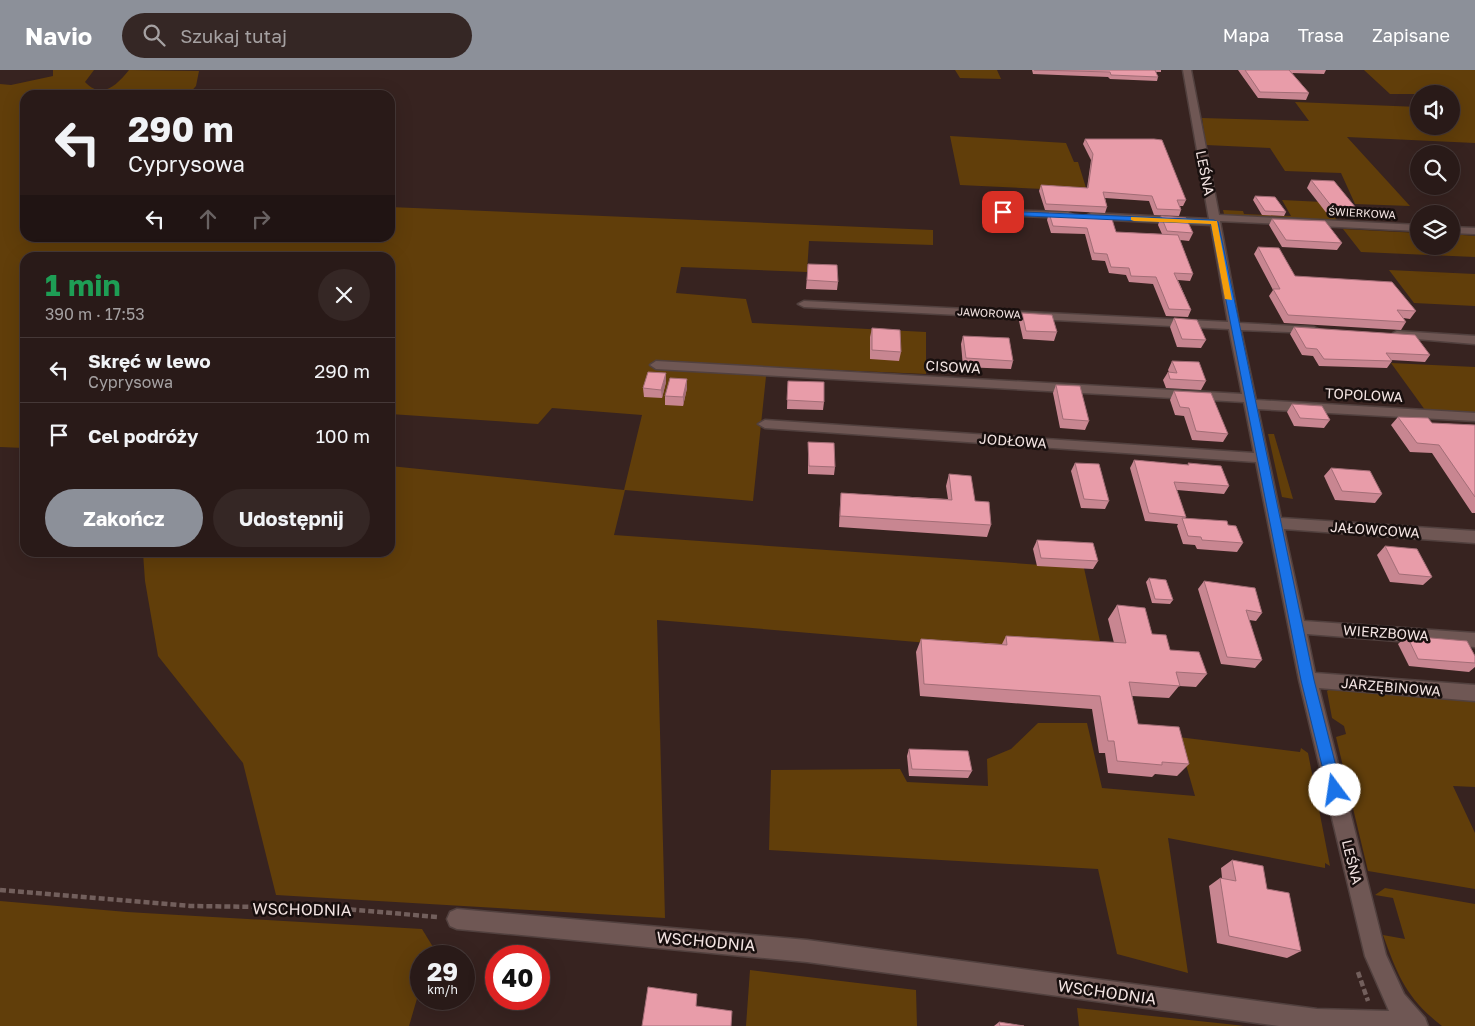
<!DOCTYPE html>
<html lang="pl">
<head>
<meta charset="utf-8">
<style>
  :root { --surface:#291a18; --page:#352725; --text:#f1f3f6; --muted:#a5a1a2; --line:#453837; --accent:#8c9099 }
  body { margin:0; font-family:"Golos Text",sans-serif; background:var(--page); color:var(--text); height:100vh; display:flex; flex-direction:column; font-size:19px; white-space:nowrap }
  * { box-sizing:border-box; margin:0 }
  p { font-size:16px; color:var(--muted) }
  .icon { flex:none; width:28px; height:28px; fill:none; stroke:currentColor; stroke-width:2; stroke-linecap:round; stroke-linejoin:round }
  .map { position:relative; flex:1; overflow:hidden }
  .panel { position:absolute; left:20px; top:182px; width:375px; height:305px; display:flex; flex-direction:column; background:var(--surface); border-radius:15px; box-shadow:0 5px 20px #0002,0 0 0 1px var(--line) }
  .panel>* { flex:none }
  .hud { position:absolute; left:20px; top:20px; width:375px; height:152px; border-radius:15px; box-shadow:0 5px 20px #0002,0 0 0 1px var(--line); background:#291a18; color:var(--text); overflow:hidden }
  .tools { position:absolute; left:1410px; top:15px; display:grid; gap:10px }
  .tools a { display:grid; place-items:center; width:50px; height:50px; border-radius:50%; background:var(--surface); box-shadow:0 5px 20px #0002,0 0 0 1px var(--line); font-size:25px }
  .speed { position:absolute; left:410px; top:875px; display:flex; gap:10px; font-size:25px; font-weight:700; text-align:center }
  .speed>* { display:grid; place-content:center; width:65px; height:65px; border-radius:50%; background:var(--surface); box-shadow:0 5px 20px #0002,0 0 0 1px var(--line); line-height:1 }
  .speed small { font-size:12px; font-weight:400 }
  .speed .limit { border:8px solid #d22; background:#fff; color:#111 }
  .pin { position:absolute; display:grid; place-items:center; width:42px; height:42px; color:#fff; margin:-21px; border-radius:10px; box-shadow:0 2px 8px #0006 }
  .me { position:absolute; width:55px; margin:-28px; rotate:346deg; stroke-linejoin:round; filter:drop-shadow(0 0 4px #0008) }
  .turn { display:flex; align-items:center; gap:18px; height:105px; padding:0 25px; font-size:22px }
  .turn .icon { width:65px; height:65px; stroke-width:2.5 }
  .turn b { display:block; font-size:35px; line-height:42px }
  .lanes { display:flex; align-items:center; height:48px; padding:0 25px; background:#0003; justify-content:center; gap:25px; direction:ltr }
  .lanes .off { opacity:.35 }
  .round { display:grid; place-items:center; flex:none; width:52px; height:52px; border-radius:26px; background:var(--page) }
  .summary { display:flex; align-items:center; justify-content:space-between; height:85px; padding:0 25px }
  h1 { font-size:30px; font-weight:700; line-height:38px; color:#1e9e55 }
  .button { display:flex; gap:10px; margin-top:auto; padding:10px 25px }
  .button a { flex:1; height:58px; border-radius:30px; background:var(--accent); color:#fff; font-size:20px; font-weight:700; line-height:58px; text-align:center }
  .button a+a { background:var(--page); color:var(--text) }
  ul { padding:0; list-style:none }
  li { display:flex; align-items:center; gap:15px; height:65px; padding:0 25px; border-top:1px solid var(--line) }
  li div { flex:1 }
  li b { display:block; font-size:19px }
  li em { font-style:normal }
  header { display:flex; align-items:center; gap:30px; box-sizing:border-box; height:70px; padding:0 25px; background:var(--accent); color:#fff }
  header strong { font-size:24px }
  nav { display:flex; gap:28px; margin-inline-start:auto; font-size:18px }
  .search { width:350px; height:45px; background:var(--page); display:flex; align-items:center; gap:12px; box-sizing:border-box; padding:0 18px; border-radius:28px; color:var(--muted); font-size:19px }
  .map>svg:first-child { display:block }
  .green { fill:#613e0a }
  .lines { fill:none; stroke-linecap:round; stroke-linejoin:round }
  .minor-casing { stroke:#51403e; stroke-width:3 }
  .path { stroke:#725f5c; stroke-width:4.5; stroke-dasharray:6 3; stroke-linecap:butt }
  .minor { fill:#6f5754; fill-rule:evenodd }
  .wall { fill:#c88691 }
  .shaded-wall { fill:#a26d76 }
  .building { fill:#e89ca9; stroke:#a26d76 }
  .route { fill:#1a73e8; stroke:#114b97 }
  .slow { fill:#f59e0b }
  .labels { text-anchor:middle; stroke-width:5; stroke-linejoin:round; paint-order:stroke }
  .far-street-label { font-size:11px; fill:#f2e3e1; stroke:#180f0e }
  .street-label { font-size:14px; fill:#f2e3e1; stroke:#180f0e }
  .near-street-label { font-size:16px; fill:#f2e3e1; stroke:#180f0e }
</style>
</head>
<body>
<header>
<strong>Navio</strong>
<div class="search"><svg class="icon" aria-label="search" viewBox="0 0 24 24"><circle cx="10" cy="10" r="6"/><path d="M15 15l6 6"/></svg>Szukaj tutaj</div>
<nav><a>Mapa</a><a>Trasa</a><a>Zapisane</a></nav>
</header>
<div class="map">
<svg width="1475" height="956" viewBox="0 0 1475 956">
  <rect width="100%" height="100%" fill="#372320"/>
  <g class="green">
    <path d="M53,0H94L85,12C102,30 117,15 129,0L199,1L196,16L188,25H25V168H390V137L933,160V175L809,171L807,202L681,197L676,223L746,229L752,253L926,262V304L767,297L753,431L625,420L614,465L1084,498L1103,585L1000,579L657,550L665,848L276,825L243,693L158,586L145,511L143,483L390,482V396L624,420L642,345L552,338L538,354L390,344V188H25V378L0,377V14L11,15L53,6Z"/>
    <path d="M955,0H997L1001,9L960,8Z"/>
    <path d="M1364,0H1475V73L1347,67L1410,136L1355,134L1341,103L1285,101L1270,78L1206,75L1202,48L1309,51L1295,32L1419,37V56H1451V24H1390Z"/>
    <path d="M950,66L1066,73L1074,92H1078L1087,121L960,115Z"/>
    <path d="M1282,130L1323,132L1339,153L1225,148L1223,140L1243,141L1244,144L1291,146Z"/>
    <path d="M1343,159L1419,163V176H1451V164L1475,166V187L1361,182Z"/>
    <path d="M1389,200L1475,204V236L1414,233Z"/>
    <path d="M1391,293L1475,297V343L1425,340Z"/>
    <path d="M1268,364H1274L1293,429L1282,427Z"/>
    <path d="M1335,615L1475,628V717L1453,716L1475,763V819L1368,801L1336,667L1346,664L1344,656L1332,648L1327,621Z"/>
    <path d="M1038,653H1087L1102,718L1195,726L1178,667L1300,682L1301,678L1308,683L1330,796L1325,793V798L1168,768L1188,903L1117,884L1098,799L769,780L771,700L900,699L907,712L988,716L987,689L1011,679Z"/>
    <path d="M1385,818L1475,834V956H1442C1406,928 1398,906 1383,865L1405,869L1393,828L1375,825Z"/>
    <path d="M0,831L127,842L422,859L433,877L430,886H421V915L409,956H0Z"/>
    <path d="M750,900L916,920L917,956H746Z"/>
    <path d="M1077,938L1236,955L1244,956H1079Z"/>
  </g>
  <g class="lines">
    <defs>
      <g id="minor">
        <path d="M1183,0H1191L1219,145L1419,155V161L1220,151L1239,253L1314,257L1320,260L1314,263L1241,260L1256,330L1475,343V351L1258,339L1281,448L1475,461V473L1284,459L1304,551L1475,563V577L1307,564L1315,603L1475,615V631L1319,618L1386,885L1404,924L1425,948L1428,956H1279L807,892L457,859L450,856L447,849L450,842L457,839L807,870L1317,939L1389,941L1365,886L1299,610L1256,392L765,358L758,354L765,350L1254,383L1244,332L656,299L650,295L656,291L1242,324L1229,259L804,237L798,234L804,231L1228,252L1211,155L1091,149L1086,146L1091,143L1209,149Z"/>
        <path d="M1003,140L1068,142L1073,145L1068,148L1000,145L998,143Z"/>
        <path d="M1451,157L1475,158V164L1451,163Z"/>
        <path d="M1397,261L1475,266V274L1393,267V263Z"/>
      </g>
    </defs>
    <use href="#minor" class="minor-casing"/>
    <g class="path">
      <path d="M0,820L190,836L332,838L438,847"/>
      <path d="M1358,902L1368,931"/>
    </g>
    <use href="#minor" class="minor"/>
  </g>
  <g class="wall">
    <path d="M1032,0H1161V2H1155L1158,7L1157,11L1110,9L1108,7L1033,4Z"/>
    <path d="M1238,0H1326L1324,4L1292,3L1309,23L1306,30L1258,28Z"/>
    <path d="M1085,69L1186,130L1183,136H1180L1181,140L1179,146L1154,145L1149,131L1105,128L1107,137L1105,143L1045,140L1039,121L1041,115L1087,118L1091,90L1083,74Z"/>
    <path d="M1311,110L1356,138L1352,146L1328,145L1307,118Z"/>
    <path d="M1255,126L1286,142L1284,146L1262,145L1253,130Z"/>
    <path d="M1049,143L1116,162L1162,164L1158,155L1161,146L1193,163L1189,171L1180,170L1193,204L1190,211L1178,210L1191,240L1188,247L1166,246L1153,214L1129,212L1126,205L1109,203L1105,191L1092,190L1085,164L1051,163L1047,150Z"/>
    <path d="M1272,149L1342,173L1337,180L1282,177L1269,155Z"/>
    <path d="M1258,177L1295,206L1416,241L1410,249L1403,248L1406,252L1401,260L1284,253L1269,226L1273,220L1254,184Z"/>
    <path d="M808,194L838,212L837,220L806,219Z"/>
    <path d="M1022,243L1057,262L1054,271L1023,269L1019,251Z"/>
    <path d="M1174,248L1206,270L1201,278L1177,277L1170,257Z"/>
    <path d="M1294,257L1430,285L1425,292L1391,290L1392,291L1387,298L1319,296L1313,286L1302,285L1290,264Z"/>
    <path d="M872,258L901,282L899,291L870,289V267Z"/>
    <path d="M963,266L1013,291L1011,299L963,297L961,274Z"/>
    <path d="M1172,291L1206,311L1201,320L1166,318L1163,310L1168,302H1169L1168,300Z"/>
    <path d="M666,303V312L662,328L644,327L643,318Z"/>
    <path d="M687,309V318L683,336L665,335V326Z"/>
    <path d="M788,311L824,332L823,340L787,339Z"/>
    <path d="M1056,315L1089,351L1085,360L1060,358L1053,323Z"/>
    <path d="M1174,321L1228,364L1223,372L1192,370L1184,346L1175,345L1170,330Z"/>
    <path d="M1292,334L1330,350L1324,358L1294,356L1287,342Z"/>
    <path d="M1398,347L1432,353L1475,355V443H1472L1432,383L1410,382L1391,355Z"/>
    <path d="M808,372L835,397L834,405L808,404Z"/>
    <path d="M1134,390L1188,395V393L1229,416L1224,424L1177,420L1186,447L1185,448L1228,455L1243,473L1237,482L1197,479L1195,475L1183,474L1177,456L1178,454L1145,451L1130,398Z"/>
    <path d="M1075,393L1109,431L1105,439L1081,438L1071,401Z"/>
    <path d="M1331,398L1382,424L1375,433L1335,430L1324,406Z"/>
    <path d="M949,404L975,431L991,455L987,467L839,457L840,435L841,423L948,429L946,416Z"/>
    <path d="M1037,470L1098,491L1093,499L1037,496L1033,479Z"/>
    <path d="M1385,476L1432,507L1423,515L1390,512L1377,485Z"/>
    <path d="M1149,508L1173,530L1170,534L1152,533L1146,512Z"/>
    <path d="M1204,511L1262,543L1256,551L1249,550L1262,590L1255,598L1221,594L1198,519Z"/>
    <path d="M1117,535L1152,564L1170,580L1207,604L1196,617L1179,616L1169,628L1132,626L1138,654L1189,694L1177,706L1155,704L1152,707L1108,703L1105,683H1099L1092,639L920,626L916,582L921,569L1002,574L1006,566L1114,573L1108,549Z"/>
    <path d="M1407,566L1475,586V597L1469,602L1409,596L1398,574Z"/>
    <path d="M909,679L972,701L968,708L909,706L907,686Z"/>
    <path d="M1232,790L1267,819L1301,881L1287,888L1217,873L1209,816L1220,808H1222L1221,798Z"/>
    <path d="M999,952L1024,956H994Z"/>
  </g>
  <g class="shaded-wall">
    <path d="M666,303V312L662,328L661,320Z"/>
    <path d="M687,309V318L683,336V327Z"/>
  </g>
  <g class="building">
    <path d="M1034,0H1155L1158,7L1111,5L1110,2Z"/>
    <path d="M1245,0H1289L1309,23L1260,22Z"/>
    <path d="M1085,69H1154L1162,70L1186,130H1177L1181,140L1157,139L1152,126L1103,122L1107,137L1046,134L1041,115L1088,118L1093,84Z"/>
    <path d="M1311,110L1334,111L1356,138L1332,137Z"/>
    <path d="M1255,126L1275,127L1286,142L1265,141Z"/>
    <path d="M1049,143L1111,146L1116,162L1178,165L1193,204L1174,203L1191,240L1169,239L1156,207L1131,206L1129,198L1111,197L1107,184L1094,183L1087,158L1053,156Z"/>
    <path d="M1161,146L1186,148L1193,163L1167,161Z"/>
    <path d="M1272,149L1325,151L1342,173L1286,170Z"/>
    <path d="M1258,177L1279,178L1295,206L1392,212L1416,241L1397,240L1406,252L1288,245L1273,219H1280Z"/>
    <path d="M808,194L837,195L838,212L807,210Z"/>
    <path d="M1022,243L1052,245L1057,262L1026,261Z"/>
    <path d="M1174,248L1197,250L1206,270L1182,269Z"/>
    <path d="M1294,257L1415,265L1430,285L1386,283L1392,291L1324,289L1317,279L1306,278Z"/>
    <path d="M872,258L900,260L901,282L872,280Z"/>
    <path d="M963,266L1009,268L1013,291L966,288Z"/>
    <path d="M1172,291L1199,292L1206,311L1170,309L1168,302L1177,303Z"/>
    <path d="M648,302L666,303L661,320L643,318Z"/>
    <path d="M670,308L687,309L683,327L665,326Z"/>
    <path d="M788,311L824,312V332L787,330Z"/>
    <path d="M1056,315L1080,316L1089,351L1063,349Z"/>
    <path d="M1174,321L1211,323L1228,364L1196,361L1189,338L1180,337Z"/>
    <path d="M1292,334L1322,336L1330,350L1300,348Z"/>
    <path d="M1398,347L1428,348L1432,353L1475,355V427L1439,375L1417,373Z"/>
    <path d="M808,372L834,373L835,397L809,396Z"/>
    <path d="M1134,390L1189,395L1188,393L1221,396L1229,416L1174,412L1186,447L1149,443Z"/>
    <path d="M1075,393L1099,394L1109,431L1084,429Z"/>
    <path d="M1331,398L1370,401L1382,424L1342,421Z"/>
    <path d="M949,404L971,406L975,431L989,432L991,455L840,446L841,423L952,430Z"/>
    <path d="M1182,448L1227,451L1228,455L1236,456L1243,473L1202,470L1201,467L1188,466Z"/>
    <path d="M1037,470L1093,473L1098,491L1041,488Z"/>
    <path d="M1385,476L1417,479L1432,507L1399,504Z"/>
    <path d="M1149,508L1166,510L1173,530L1155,529Z"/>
    <path d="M1204,511L1255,518L1262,543L1246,540L1262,590L1227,587Z"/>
    <path d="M1117,535L1145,538L1152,564L1166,565L1170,580L1199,582L1207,604L1176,602L1180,616L1129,612L1138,654L1179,657L1189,694L1162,692V695L1117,691L1114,671H1108L1100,626L924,614L921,569L1007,575L1006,566L1126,573Z"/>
    <path d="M1407,566L1467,571L1475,586V593L1418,589Z"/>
    <path d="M909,679L968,681L972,701L912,699Z"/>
    <path d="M1232,790L1263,796L1267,819L1289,823L1301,881L1229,866L1220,808L1236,811Z"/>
    <path d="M648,917L697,924L696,936L732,941L731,956H642Z"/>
    <path d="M999,952L1024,956H1000Z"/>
  </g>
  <path class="route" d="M1000,141L1214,150L1218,152L1314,610L1342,720L1340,725L1335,727L1330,725L1328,720L1301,610L1211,154L1003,145L999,142Z"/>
  <path class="slow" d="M1131,147L1217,151L1232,230L1225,229L1211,154L1134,151L1131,150Z"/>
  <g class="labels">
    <g class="far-street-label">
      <text transform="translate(1362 143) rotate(3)" y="4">ŚWIERKOWA</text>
      <text transform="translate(989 243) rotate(3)" y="4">JAWOROWA</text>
    </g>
    <g class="street-label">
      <text transform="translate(1205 103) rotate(79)" y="5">LEŚNA</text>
      <text transform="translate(953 297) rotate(3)" y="5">CISOWA</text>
      <text transform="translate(1364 325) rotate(3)" y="5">TOPOLOWA</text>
      <text transform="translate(1013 371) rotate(4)" y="5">JODŁOWA</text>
      <text transform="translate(1375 460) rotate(4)" y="5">JAŁOWCOWA</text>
      <text transform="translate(1386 563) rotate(4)" y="5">WIERZBOWA</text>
      <text transform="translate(1391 617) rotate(5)" y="5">JARZĘBINOWA</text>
      <text transform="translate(1352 792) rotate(76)" y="5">LEŚNA</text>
    </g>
    <g class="near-street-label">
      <text transform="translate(302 839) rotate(1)" y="6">WSCHODNIA</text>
      <text transform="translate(706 871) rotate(5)" y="6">WSCHODNIA</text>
      <text transform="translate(1107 922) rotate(8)" y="6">WSCHODNIA</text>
    </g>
  </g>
</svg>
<div class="tools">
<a><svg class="icon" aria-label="sound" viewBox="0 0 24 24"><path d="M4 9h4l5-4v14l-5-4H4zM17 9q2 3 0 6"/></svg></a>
<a><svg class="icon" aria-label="search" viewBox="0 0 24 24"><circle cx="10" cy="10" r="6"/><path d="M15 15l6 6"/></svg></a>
<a><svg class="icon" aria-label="layers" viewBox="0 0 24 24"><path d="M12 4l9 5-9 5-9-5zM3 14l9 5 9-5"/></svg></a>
</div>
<div class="speed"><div>29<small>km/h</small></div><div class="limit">40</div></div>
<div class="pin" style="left:1003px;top:142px;background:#d93025"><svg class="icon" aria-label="arrive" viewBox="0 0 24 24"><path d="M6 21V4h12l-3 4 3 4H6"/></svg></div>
<svg class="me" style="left:1335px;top:720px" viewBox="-20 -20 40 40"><circle r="19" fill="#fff"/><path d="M0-13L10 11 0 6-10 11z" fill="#1a73e8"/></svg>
<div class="hud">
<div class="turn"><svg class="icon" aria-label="left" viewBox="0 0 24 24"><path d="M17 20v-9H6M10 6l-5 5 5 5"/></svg><div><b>290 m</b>Cyprysowa</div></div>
<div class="lanes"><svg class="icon" aria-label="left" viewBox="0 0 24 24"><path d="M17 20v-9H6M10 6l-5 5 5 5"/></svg><svg class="icon off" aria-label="ahead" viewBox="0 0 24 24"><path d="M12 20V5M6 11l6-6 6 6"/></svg><svg class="icon off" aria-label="right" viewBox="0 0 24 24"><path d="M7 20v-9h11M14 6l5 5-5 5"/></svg></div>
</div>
<section class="panel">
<div class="summary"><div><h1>1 min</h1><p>390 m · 17:53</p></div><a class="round"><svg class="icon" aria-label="close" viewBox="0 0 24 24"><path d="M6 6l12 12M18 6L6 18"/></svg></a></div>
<ul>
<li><svg class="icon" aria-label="left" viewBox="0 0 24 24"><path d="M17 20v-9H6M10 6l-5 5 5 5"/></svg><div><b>Skręć w lewo</b><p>Cyprysowa</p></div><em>290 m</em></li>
<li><svg class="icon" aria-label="arrive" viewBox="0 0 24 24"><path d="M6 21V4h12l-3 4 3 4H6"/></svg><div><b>Cel podróży</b></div><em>100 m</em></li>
</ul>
<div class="button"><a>Zakończ</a><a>Udostępnij</a></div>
</section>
</div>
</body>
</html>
